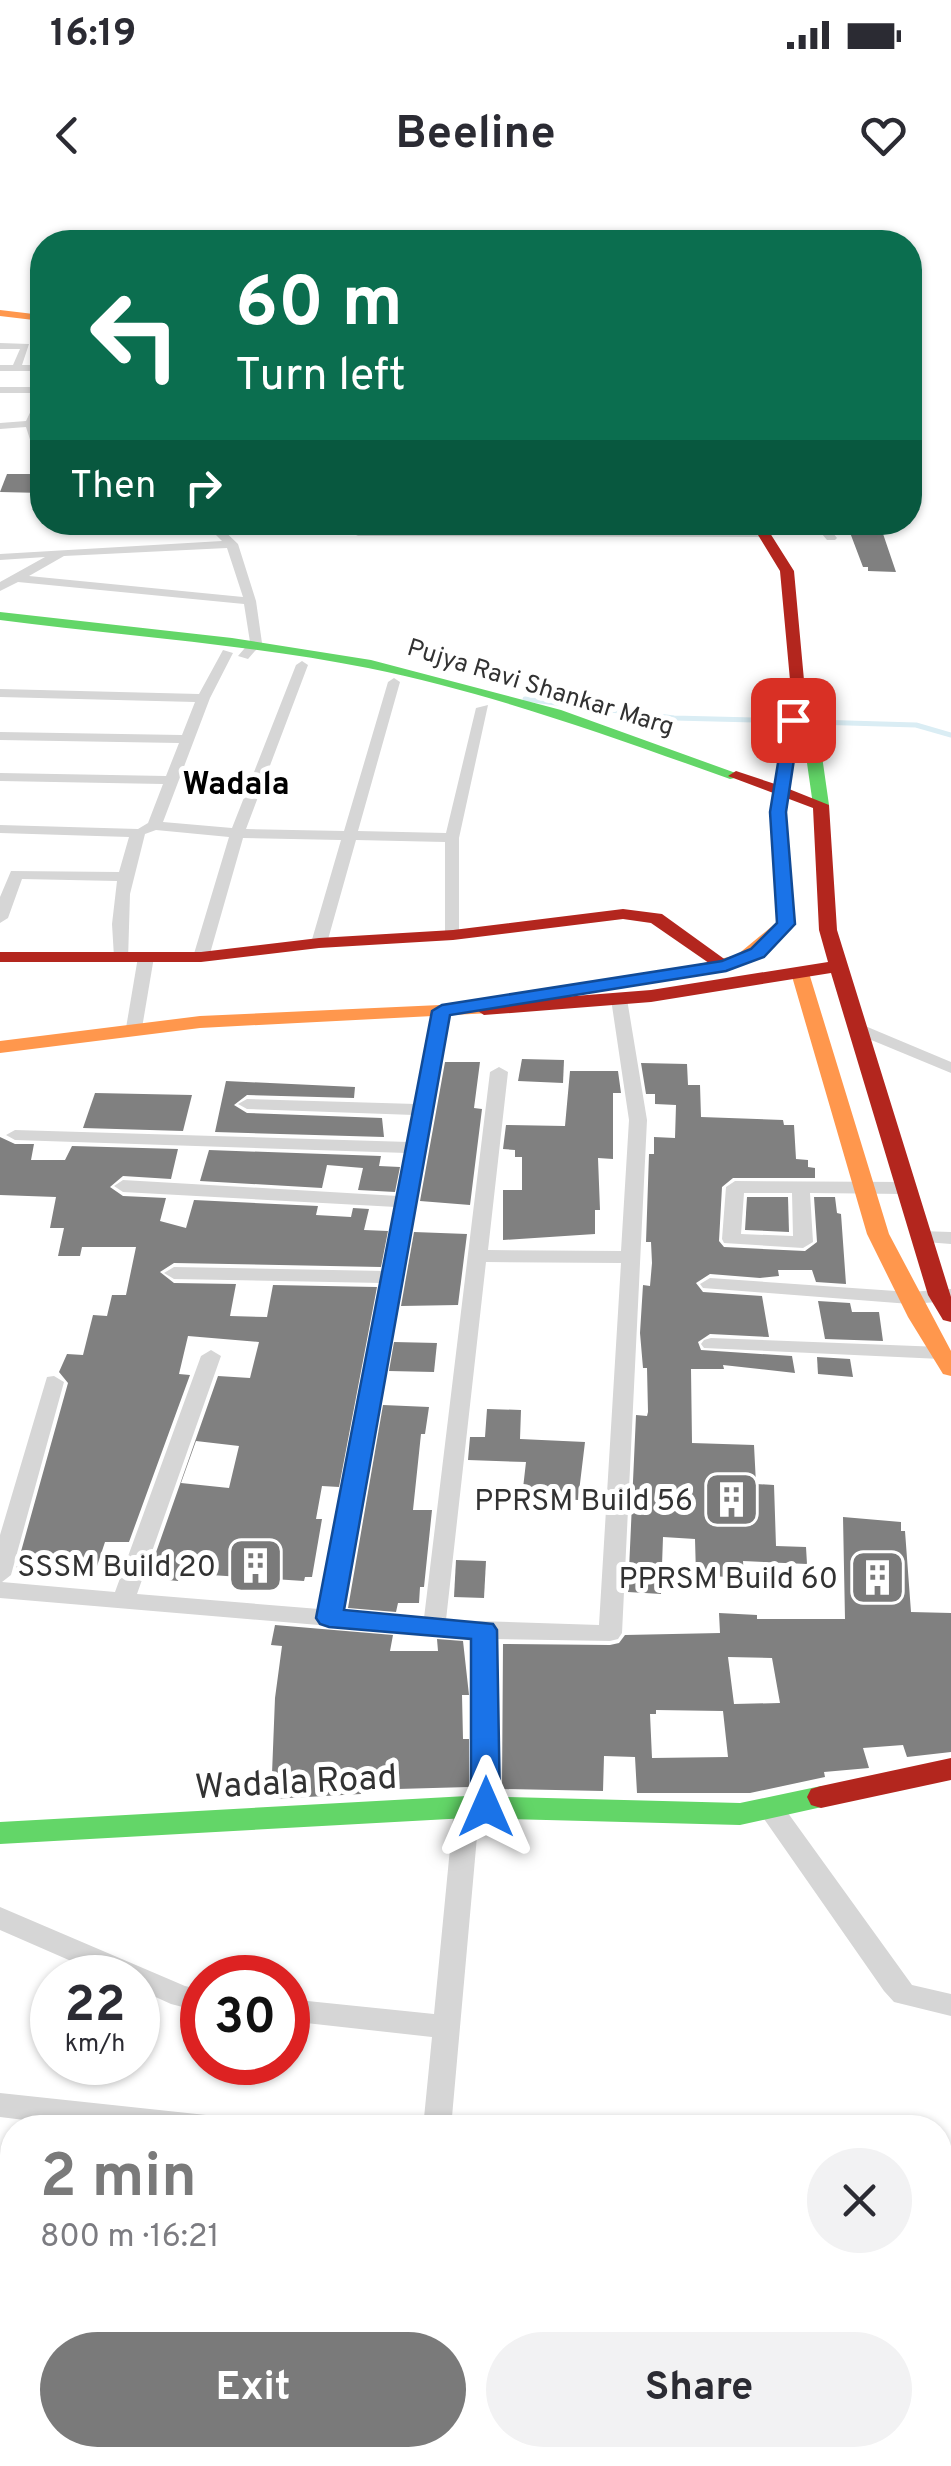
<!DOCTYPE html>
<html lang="en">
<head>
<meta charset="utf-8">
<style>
  :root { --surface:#fff; --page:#f2f2f3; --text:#2b2b33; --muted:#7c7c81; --accent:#7a7a7a }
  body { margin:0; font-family:Overpass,sans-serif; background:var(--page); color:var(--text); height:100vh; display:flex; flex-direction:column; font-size:38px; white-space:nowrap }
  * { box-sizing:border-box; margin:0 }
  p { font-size:32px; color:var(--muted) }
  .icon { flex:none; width:55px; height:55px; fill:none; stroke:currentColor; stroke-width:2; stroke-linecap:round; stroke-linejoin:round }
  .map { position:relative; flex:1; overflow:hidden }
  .panel { position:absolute; left:0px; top:1915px; width:952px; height:352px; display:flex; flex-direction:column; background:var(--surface); border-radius:40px 40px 0 0; box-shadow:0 2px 8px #0004 }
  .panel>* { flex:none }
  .hud { position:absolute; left:30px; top:30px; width:892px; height:305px; border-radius:40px; box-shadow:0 2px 8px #0004; background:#0b6e4f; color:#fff; overflow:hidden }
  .speed { position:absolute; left:30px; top:1755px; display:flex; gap:20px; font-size:50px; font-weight:700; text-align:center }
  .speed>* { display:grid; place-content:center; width:130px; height:130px; border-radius:50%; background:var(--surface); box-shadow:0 2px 8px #0004; line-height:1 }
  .speed small { font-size:25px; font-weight:400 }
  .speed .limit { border:15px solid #d22; background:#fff; color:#111 }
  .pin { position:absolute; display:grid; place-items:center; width:85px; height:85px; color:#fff; margin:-42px; border-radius:20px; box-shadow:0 5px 15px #0006 }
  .me { position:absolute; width:110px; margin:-55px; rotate:0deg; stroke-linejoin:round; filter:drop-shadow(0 0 8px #0008) }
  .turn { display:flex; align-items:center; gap:35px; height:210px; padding:0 40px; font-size:45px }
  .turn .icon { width:130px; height:130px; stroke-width:2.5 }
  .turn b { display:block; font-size:70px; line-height:85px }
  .then { display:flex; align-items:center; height:95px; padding:0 40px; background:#0003; gap:20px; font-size:38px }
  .round { display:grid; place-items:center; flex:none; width:105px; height:105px; border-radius:52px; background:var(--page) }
  .head { display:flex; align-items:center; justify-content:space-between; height:170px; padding:0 40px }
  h1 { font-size:60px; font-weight:700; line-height:75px; color:var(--accent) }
  .button { display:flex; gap:20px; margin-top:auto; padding:20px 40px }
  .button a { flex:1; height:115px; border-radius:60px; background:var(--accent); color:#fff; font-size:40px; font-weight:700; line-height:115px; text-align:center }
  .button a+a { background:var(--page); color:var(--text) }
  .status { display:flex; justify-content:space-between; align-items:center; height:70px; padding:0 50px; background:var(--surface); direction:ltr }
  .status svg { height:28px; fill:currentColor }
  header { display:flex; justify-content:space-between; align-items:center; height:130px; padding:0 40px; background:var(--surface); font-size:45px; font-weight:700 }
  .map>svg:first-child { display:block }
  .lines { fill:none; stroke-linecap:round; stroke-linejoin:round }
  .stream { stroke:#daedf4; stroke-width:5 }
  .building { fill:#808080; fill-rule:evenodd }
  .street { fill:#d6d6d6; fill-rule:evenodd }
  .fast { fill:#63d668; fill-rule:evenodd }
  .slow { fill:#ff974d; fill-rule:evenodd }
  .jam { fill:#b3261e; fill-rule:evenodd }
  .route { fill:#1a73e8; stroke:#114b97; stroke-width:2.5 }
  .labels { text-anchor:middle; stroke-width:10; stroke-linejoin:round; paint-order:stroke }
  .far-street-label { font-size:25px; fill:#323232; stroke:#fff }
  .poi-label { font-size:30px; fill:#323232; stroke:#fff; text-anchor:end }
  .far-district-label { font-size:32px; font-weight:bold; fill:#000; stroke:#fff }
  .near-street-label { font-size:35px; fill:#323232; stroke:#fff }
</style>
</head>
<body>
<div class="status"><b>16:19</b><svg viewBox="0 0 49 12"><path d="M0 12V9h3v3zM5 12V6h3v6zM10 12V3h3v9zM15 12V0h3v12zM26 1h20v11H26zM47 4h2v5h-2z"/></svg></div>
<header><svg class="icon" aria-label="back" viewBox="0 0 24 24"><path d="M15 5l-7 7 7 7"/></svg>Beeline<svg class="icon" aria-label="heart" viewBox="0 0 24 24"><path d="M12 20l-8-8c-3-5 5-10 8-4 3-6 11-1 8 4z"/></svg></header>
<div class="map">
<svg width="951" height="2266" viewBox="0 0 951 2266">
  <rect width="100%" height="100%" fill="#fff"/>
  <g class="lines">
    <g class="stream">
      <path d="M525,499L674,518L791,521"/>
      <path d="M814,522L916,525L951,535"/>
    </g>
  </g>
  <g class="building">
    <path d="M7,274H42V293L0,292Z"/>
    <path d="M846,322H879L896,372L868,371V367H863Z"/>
    <path d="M522,859L564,860L563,883L518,881Z"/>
    <path d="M445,862H480L474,908L482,909L470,1005L420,1001Z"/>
    <path d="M641,863L687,864L688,885H700L701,917L783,920L784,925H794L796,959L808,960V967L815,968V978H733L722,987L719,1041L724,1047L805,1051L817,1042L814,997H835L837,1013L841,1014L846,1084L816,1082L812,1070H778L779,1076L760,1078L710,1074L696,1083L703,1092L762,1096L769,1137L710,1134L698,1142L701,1150L792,1156L795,1173L723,1165L724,1169H691L692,1243L754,1245L756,1284L774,1285L776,1346L806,1347L807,1364L743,1361L744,1378L696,1375L695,1339L663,1337L661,1394L628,1392L636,1215L647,1216L648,1212L647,1168H643L640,1133L643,1085L650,1086L652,1063L651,1042H646L649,954H654V937L675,938L676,905L655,904V894H646Z"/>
    <path d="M570,871H618L621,893H613V959L598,958L600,1010H595V1034L503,1040V990H522V957H515V950L503,949L506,925L565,926Z"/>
    <path d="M226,881L355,887L354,898L247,895L234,905L247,913L382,918L384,937L215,932Z"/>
    <path d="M95,893L192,895L183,931L83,928Z"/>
    <path d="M0,937L15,944H34L31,960H65L72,946L178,949L171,979L123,976L110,987L123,996L166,998L160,1021L186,1028L194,1000L318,1006L316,1015L351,1017L353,1008L369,1009L364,1030L388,1031L381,1067L174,1063L160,1072L174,1083L236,1084L230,1116L267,1117L273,1085L377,1087L339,1287L322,1286L316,1319H322L312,1377H305L304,1381L181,1373L178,1381L147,1378L218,1176L250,1178L259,1142L188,1136L179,1174L190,1175L129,1342H105L94,1375L15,1373L68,1183L59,1172L67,1154L83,1155L93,1115L107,1116L112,1095H126L136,1047H82L80,1056H58L64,1028H50L56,997L0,995ZM196,1241L239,1246L229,1288L181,1283Z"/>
    <path d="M209,950L381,956L379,966L400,967L395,992L358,990L363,968L327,965L322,988L200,981Z"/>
    <path d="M747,997H788L789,1032L745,1030Z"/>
    <path d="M414,1032L467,1034L458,1105L401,1106Z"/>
    <path d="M818,1101L850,1103L852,1112H879L883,1141L825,1139Z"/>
    <path d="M394,1142L437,1143L434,1172L389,1171Z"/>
    <path d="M817,1157L850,1159L853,1177L818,1174Z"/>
    <path d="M383,1205L429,1207L425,1234H421L413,1310H432L424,1387H420L419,1403H398L396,1412L348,1408Z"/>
    <path d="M487,1209L521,1210L520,1239L585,1242L578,1300L522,1297L526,1262L468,1260L470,1237H485Z"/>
    <path d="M843,1317L901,1322V1331H905L911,1412L951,1413V1552L907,1557L903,1545L863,1548L869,1568L824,1572L825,1577L750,1593H637L635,1557L604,1556L603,1591L502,1589L503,1444L610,1445L619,1443L625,1435L720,1433L719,1413L757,1415V1419H845ZM728,1457L772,1458L780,1503L734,1504ZM656,1510L723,1511L728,1557L652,1558L650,1514H656Z"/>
    <path d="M456,1360L486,1361L484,1398L454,1397Z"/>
    <path d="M275,1425L393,1435L390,1451H438L437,1439L463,1441L469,1495H462L463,1539H469V1587L361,1590V1594L271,1599L275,1498L282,1446L271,1445Z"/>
  </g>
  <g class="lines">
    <g class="street">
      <path d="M0,143L29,144L22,165H42V171H0V165H13L20,149H0Z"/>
      <rect x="0" y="187" width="42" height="6"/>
      <path d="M42,195V208L37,220H42V226H36L42,254L39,255L34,252L26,227L0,229V223L26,221L37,198Z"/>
      <path d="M203,322H215L238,344L256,401L262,443L248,459L238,456L250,442L244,404L18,382L0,391V382L45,357L0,360V354L222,341ZM227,348L243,397L29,376L64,356Z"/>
      <path d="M354,322H366L364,330L767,331L773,334L767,337L358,336L352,333Z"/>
      <path d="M812,322H824L837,338L835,340H827Z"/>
      <path d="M223,450L233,453L210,498L163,622L232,628L296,465L302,461L308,465L246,629L344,631L388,482L394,478L400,482L358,631L446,633L476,508L488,505L459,638V738H447L445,735V642L356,640L327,743L319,748L311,743L341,640L243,638L209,757L207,760H195L193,757L229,637L156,630L145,634L130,694L128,760H116L114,757L112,724L117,681L22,679L8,718L0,723V697L11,671L119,672L129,637L0,633V625L138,629L148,623L163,584L0,581V573L166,576L179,543L0,540V532L182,535L195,502L0,497V489L199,494Z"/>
      <path d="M146,752L154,757L142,828L134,833L126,828L138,757Z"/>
      <path d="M619,794L627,799L647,920L622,1433L618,1439L610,1441L496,1439L499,1607L495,1614L486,1617L479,1614L451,1928H423L432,1837L288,1821V1799L434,1814L454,1607L458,1600L473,1599L472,1438L0,1398V1335L47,1177L54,1176L64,1182L11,1375L2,1382L115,1392L201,1156L211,1150L221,1156L137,1394L319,1409L382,1083L174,1079L164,1073L174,1067L384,1071L396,1007L123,992L114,986L123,980L398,996L407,953L15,940L6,935L15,930L409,942L414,915L247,909L238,904L247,899L416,904L434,811L436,807H448L450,811L342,1411L424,1418L490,872L499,867L508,872L488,1050L621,1051L629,920L611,799ZM486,1062L621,1063L599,1425L446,1420Z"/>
      <path d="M858,823L951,862V873L852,832V824Z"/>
      <path d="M735,981L905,982L914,988L905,994L810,993L813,1042L803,1048L724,1043L722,1039L726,987ZM744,993H792L793,1036L741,1034Z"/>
      <path d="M920,1031L951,1032V1044L913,1041L911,1037L913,1033Z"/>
      <path d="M710,1078L910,1092L951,1089V1101L910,1104L703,1088L700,1084Z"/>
      <path d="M711,1138L941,1147L951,1153L941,1159L704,1148L701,1144L704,1140Z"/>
      <path d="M771,1599L780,1602L912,1785L951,1794V1816L894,1802L884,1791L762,1616L758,1609L762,1602Z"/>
      <path d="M0,1707L185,1786L202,1790V1812L171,1804L138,1789V1778H110L0,1730Z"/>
      <path d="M0,1893L206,1915L216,1919L220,1928H90L0,1917Z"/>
      <rect x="940" y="1953" width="11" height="26"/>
      <rect x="0" y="2127" width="12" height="30"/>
      <path d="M379,2255H411L410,2266H378Z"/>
      <path d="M541,2255H590L594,2266H546Z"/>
    </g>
    <g class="fast">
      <path d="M0,412L232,438L371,460L561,510L744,576L730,579C612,537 492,493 368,468C247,444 123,436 0,420Z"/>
      <path d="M799,498L804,499L817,521L829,605L821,610L813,605L801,521L792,502Z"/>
      <path d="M821,1586L831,1589L835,1597L831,1605L740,1625L467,1618L0,1644V1622L467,1596L740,1603Z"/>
    </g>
    <g class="slow">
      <path d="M0,110L42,115V121L0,116Z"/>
      <path d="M775,588L789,591L786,613L795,724L749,763L682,776V768L737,755L777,722L770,613Z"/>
      <path d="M800,768L809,773L889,1034L951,1151V1176L943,1174L908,1117L867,1034L791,773Z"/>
      <path d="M484,803L493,809L491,813L200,828L0,853V841L200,816Z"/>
    </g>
    <g class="jam">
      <path d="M750,322H763L794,371L806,502L789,589L829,605L837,730L951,1097V1122L943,1120L928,1095L831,773L651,802L484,815L475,809L484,803L651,790L828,762L819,730L813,608L728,576L736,571L775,584L792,502L780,371Z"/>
      <path d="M623,709L662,714L734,766L731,770H719L651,723L623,719L453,740L319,748L201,762H0V752H201L319,738L453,730Z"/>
      <path d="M951,1558V1580L821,1608L811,1605L807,1597L811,1589L821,1586Z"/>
    </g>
  </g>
  <path class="route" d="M793,516L800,520L786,612L795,724L764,757L726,771L450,815L344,1410L493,1424L497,1430L500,1607L496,1615L486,1618L475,1615L471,1607V1439L329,1427L320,1424L316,1418L432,811L442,805L722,761L751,749L777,723L770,612L785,520Z"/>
  <defs>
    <symbol id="building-square" viewBox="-11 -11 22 22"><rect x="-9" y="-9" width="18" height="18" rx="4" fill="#7a7a7a" stroke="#fff"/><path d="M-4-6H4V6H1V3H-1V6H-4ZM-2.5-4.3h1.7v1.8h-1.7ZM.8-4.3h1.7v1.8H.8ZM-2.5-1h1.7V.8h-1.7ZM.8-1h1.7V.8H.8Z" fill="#fff"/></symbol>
  </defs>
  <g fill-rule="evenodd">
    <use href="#building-square" x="700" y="1268" width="63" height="63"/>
    <use href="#building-square" x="224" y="1334" width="63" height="63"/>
    <use href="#building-square" x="846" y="1346" width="63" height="63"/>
  </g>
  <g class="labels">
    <g class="far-street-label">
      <text transform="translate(541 486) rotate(17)" y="9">Pujya Ravi Shankar Marg</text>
    </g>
    <g class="poi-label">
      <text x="693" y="1310">PPRSM Build 56</text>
      <text x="216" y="1376">SSSM Build 20</text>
      <text x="838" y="1388">PPRSM Build 60</text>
    </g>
    <g class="far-district-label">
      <text x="236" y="594">Wadala</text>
    </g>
    <g class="near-street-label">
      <text transform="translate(296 1581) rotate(-3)" y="12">Wadala Road</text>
    </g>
  </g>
</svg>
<div class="speed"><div>22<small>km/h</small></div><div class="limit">30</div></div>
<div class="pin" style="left:793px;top:520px;background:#d93025"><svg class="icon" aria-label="arrive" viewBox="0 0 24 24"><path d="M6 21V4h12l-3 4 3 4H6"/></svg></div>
<svg class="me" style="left:486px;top:1607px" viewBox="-20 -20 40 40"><path d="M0-17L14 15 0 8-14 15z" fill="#1a73e8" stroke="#fff" stroke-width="4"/></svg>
<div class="hud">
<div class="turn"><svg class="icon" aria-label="left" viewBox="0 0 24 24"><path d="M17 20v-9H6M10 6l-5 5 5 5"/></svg><div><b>60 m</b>Turn left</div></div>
<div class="then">Then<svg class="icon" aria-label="right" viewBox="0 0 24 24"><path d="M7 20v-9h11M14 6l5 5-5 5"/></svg></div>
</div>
<section class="panel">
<div class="head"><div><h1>2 min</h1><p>800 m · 16:21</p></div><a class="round"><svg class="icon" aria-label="close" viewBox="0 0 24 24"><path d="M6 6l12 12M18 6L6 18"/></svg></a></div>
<div class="button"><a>Exit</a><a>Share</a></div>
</section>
</div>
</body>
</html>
